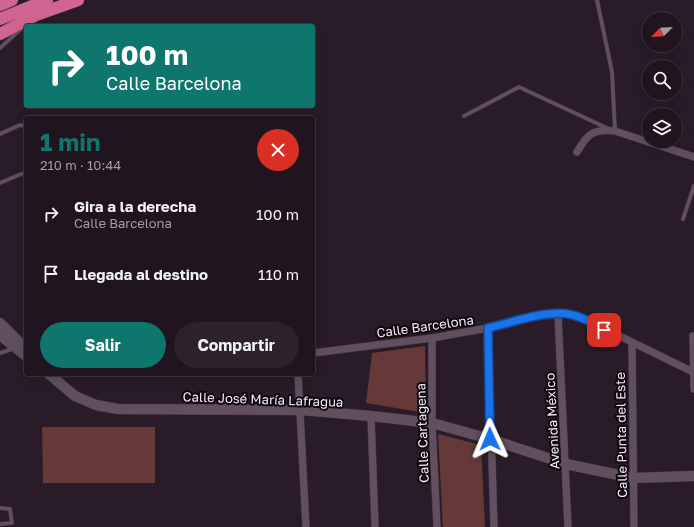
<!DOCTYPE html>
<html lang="es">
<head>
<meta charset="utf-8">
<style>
  :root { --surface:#20141f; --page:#2d212c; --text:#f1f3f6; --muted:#a29ea4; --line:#3d333d; --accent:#0f766e }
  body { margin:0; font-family:"Golos Text",sans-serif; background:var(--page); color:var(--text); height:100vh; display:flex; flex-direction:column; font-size:15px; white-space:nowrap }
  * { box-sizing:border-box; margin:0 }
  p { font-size:13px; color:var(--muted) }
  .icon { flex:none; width:22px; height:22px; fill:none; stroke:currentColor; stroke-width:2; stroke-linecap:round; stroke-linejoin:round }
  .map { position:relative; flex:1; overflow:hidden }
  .panel { position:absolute; left:24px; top:116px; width:291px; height:260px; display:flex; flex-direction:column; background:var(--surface); border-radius:4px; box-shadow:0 4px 16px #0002,0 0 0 1px var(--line) }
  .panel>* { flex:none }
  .guide { position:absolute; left:24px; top:24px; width:291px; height:84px; border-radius:4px; box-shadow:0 4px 16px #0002,0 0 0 1px var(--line); background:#0f766e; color:#fff; overflow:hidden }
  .needle { width:26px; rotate:246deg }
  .tools { position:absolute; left:642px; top:12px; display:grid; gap:8px }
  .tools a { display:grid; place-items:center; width:40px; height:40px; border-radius:50%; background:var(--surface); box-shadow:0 4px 16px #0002,0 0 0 1px var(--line); font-size:20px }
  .pin { position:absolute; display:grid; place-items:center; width:34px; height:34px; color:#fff; margin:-17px; border-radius:8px; box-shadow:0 2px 6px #0006 }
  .me { position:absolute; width:44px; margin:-22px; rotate:359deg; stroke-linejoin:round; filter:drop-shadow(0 0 3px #0008) }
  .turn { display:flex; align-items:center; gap:14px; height:84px; padding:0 16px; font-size:18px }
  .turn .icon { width:52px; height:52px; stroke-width:2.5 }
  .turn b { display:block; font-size:28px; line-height:34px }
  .round { display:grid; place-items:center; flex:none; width:42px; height:42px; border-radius:21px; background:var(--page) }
  .summary { display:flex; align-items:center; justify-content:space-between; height:68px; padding:0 16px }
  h1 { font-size:24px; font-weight:700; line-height:30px; color:var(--accent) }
  .primary-button { display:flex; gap:8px; margin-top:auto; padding:8px 16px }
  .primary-button a { flex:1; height:46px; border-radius:24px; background:var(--accent); color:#fff; font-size:16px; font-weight:700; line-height:46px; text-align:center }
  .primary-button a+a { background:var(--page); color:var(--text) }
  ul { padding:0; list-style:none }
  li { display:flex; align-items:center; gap:12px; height:60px; padding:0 16px }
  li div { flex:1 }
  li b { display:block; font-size:15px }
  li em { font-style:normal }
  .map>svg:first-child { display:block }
  .green { fill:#643938 }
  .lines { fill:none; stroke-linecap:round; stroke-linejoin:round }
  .lane-casing { stroke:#443844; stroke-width:4.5 }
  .street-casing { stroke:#443844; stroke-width:8 }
  .secondary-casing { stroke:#443844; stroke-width:11 }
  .highway-casing { stroke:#443844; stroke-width:13 }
  .lane { stroke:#614f5f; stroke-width:3.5 }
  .street { stroke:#614f5f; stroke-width:7 }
  .secondary { stroke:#614f5f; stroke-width:10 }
  .highway { stroke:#d16592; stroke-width:12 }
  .route-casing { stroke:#114b97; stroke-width:10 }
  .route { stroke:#1a73e8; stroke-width:7 }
  .labels { text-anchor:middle; stroke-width:4; stroke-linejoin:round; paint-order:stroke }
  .street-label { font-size:13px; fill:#f6ebf5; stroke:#0f080e }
</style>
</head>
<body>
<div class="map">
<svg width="694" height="527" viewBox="0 0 694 527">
  <rect width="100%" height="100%" fill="#2a1b29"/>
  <g class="green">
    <path d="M425,346L426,413L366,403L372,353Z"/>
    <path d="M42,427H155V483H43Z"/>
    <path d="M438,434L481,445L485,527H443Z"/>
  </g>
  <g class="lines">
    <defs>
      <g id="lane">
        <path d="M597,0L612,72L615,131"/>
        <path d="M0,48L23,27"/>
        <path d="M464,116L519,87L609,129"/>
        <path d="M0,134L20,125L26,126"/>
        <path d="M0,183L26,172"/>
        <path d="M683,219L694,186"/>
        <path d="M0,353L15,348"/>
        <path d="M0,508L10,509L12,523L0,524"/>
      </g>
      <g id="street">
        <path d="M577,152C588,133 593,129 615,131L694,157"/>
        <path d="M558,314L568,527"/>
        <path d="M488,328L494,527"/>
        <path d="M693,336L694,389"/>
        <path d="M432,338V423L437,527"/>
        <path d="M632,344L634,527"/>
        <path d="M313,353L432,338L488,328L539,316L566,314L591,322L693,372"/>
        <path d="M298,374L306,527"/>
        <path d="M371,416L375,527"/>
      </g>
      <g id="secondary">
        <path d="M0,323L21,344L25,355"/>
        <path d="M0,335L26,356"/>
        <path d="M49,374L75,396L96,405L118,409L301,410L371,416L432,423L490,439L566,464L633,478L694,476"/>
      </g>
      <g id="highway">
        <path d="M0,5L12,0"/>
        <path d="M0,19L47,0"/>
        <path d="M0,34L36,15L78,0"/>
      </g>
    </defs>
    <use href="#lane" class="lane-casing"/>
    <use href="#street" class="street-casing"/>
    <use href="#secondary" class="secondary-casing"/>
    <use href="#highway" class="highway-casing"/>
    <use href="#lane" class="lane"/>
    <use href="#street" class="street"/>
    <use href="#secondary" class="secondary"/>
    <use href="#highway" class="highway"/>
  </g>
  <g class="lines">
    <defs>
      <path id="route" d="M490,439L488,328C511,323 550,308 573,315C584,318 595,324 604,330"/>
    </defs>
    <use href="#route" class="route-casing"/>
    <use href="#route" class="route"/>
  </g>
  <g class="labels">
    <g class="street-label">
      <text transform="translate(425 326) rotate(-8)" y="5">Calle Barcelona</text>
      <text transform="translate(263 399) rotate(2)" y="5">Calle José María Lafragua</text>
      <text transform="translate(552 421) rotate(-93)" y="5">Avenida México</text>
      <text transform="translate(422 433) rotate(-92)" y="5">Calle Cartagena</text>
      <text transform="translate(621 435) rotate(-91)" y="5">Calle Punta del Este</text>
    </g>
  </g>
</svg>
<div class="tools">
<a><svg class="needle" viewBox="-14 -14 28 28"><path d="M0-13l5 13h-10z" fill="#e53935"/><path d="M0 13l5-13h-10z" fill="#a29ea4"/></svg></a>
<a><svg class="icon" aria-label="search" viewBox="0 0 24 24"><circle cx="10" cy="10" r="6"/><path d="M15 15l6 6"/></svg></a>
<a><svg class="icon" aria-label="layers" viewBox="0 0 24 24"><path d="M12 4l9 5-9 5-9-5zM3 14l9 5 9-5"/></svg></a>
</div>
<div class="pin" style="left:604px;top:330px;background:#d93025"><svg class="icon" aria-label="arrive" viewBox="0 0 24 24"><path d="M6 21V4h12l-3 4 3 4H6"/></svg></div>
<svg class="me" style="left:490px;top:439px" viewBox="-20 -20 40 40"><path d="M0-17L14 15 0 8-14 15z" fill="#1a73e8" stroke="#fff" stroke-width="4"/></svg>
<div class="guide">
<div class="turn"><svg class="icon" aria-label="right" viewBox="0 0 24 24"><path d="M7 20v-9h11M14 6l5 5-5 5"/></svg><div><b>100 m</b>Calle Barcelona</div></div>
</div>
<section class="panel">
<div class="summary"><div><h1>1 min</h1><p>210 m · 10:44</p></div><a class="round" style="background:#d93025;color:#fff"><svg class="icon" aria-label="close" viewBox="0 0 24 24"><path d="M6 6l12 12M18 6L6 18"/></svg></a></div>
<ul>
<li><svg class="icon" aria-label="right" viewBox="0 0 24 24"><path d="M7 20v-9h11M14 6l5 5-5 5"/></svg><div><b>Gira a la derecha</b><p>Calle Barcelona</p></div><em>100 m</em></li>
<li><svg class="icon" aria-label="arrive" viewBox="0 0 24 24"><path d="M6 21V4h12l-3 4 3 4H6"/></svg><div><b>Llegada al destino</b></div><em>110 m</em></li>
</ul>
<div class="primary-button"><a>Salir</a><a>Compartir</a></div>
</section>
</div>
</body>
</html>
